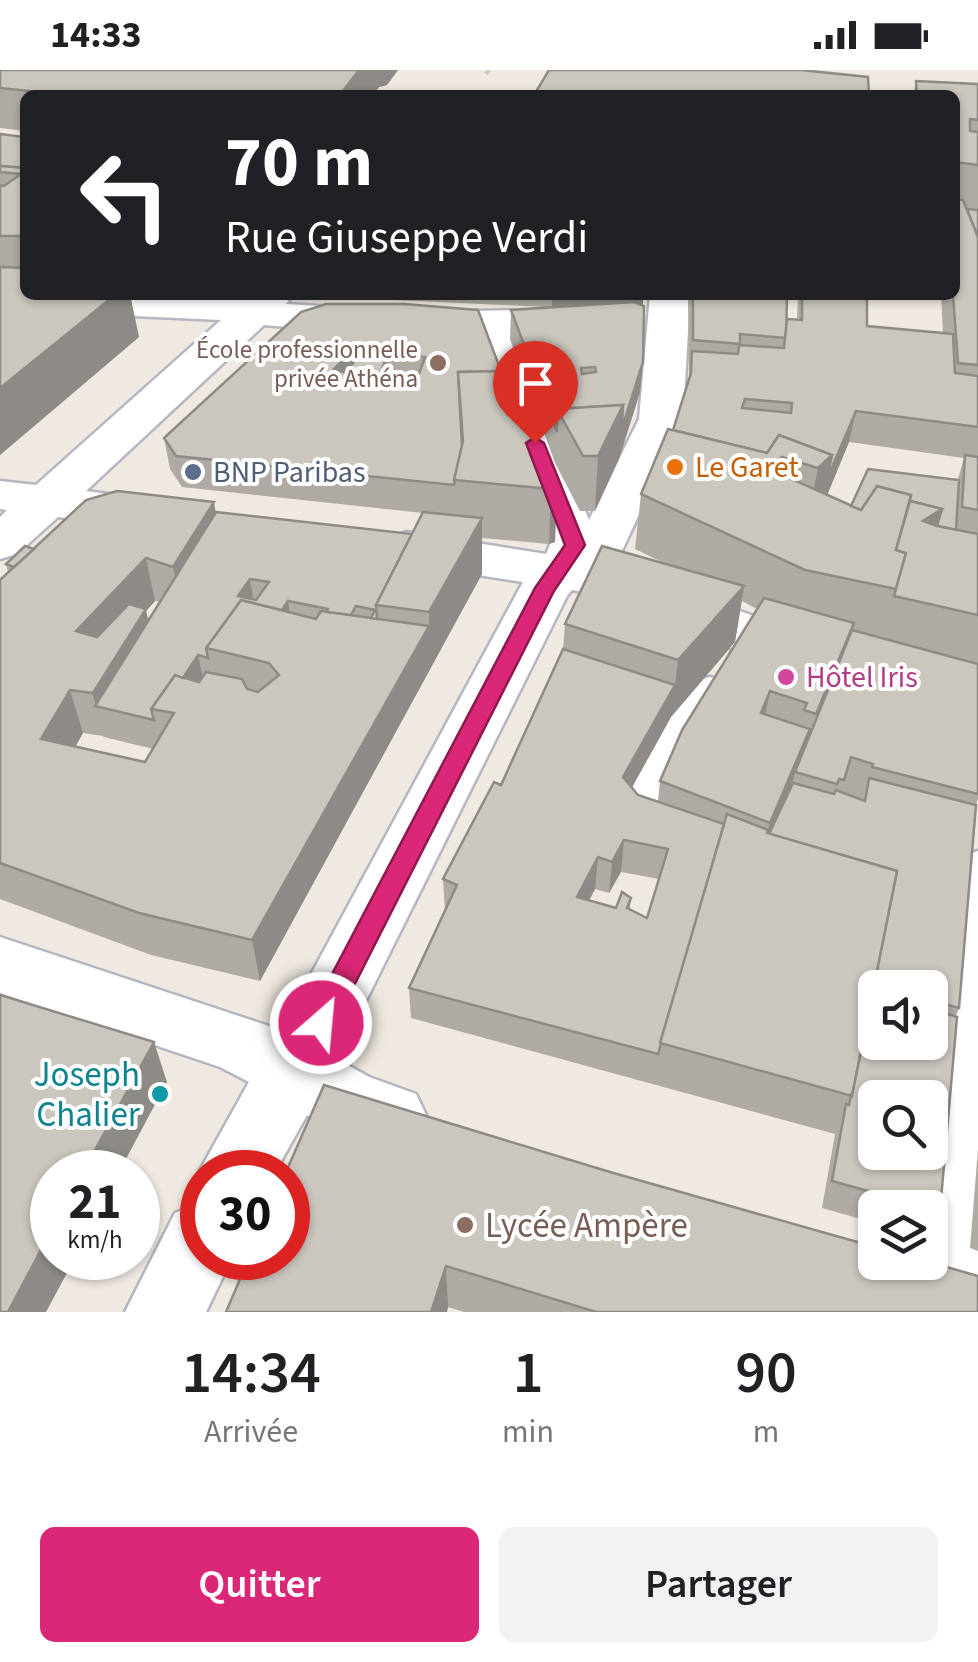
<!DOCTYPE html>
<html lang="fr">
<head>
<meta charset="utf-8">
<style>
  :root { --surface:#fff; --page:#f2f2f2; --text:#202124; --muted:#757577; --accent:#db2777 }
  body { margin:0; font-family:"Source Sans 3",sans-serif; background:var(--page); color:var(--text); height:100vh; display:flex; flex-direction:column; font-size:38px; white-space:nowrap }
  * { box-sizing:border-box; margin:0 }
  p { font-size:32px; color:var(--muted) }
  .icon { flex:none; width:55px; height:55px; fill:none; stroke:currentColor; stroke-width:2; stroke-linecap:round; stroke-linejoin:round }
  .map { position:relative; height:1242px; overflow:hidden }
  .panel { display:flex; flex-direction:column; background:var(--surface); flex:1 }
  .panel>* { flex:none }
  .hud { position:absolute; left:20px; top:20px; width:940px; height:210px; border-radius:15px; box-shadow:0 2px 8px #0004; background:#202124; color:#fff; overflow:hidden }
  .tools { position:absolute; left:858px; top:900px; display:grid; gap:20px }
  .tools a { display:grid; place-items:center; width:90px; height:90px; border-radius:15px; background:var(--surface); box-shadow:0 2px 8px #0004; font-size:50px }
  .speed { position:absolute; left:30px; top:1080px; display:flex; gap:20px; font-size:50px; font-weight:700; text-align:center }
  .speed>* { display:grid; place-content:center; width:130px; height:130px; border-radius:50%; background:var(--surface); box-shadow:0 2px 8px #0004; line-height:1 }
  .speed small { font-size:25px; font-weight:400 }
  .speed .limit { border:15px solid #d22; background:#fff; color:#111 }
  .pin { position:absolute; display:grid; place-items:center; width:85px; height:85px; color:#fff; margin:-102px -42px; border-radius:50% 50% 50% 0; rotate:-45deg; box-shadow:0 0 10px #0007 }
  .pin .icon { rotate:45deg }
  .me { position:absolute; width:110px; margin:-55px; rotate:27deg; stroke-linejoin:round; filter:drop-shadow(0 0 8px #0008) }
  .turn { display:flex; align-items:center; gap:35px; height:210px; padding:0 40px; font-size:45px }
  .turn .icon { width:130px; height:130px; stroke-width:2.5 }
  .turn b { display:block; font-size:70px; line-height:85px }
  .eta { display:flex; justify-content:space-evenly; align-items:center; height:170px; text-align:center }
  .eta b { font-size:60px; font-weight:600; line-height:70px }
  .primary-button { display:flex; gap:20px; margin-top:auto; padding:20px 40px }
  .primary-button a { flex:1; height:115px; border-radius:15px; background:var(--accent); color:#fff; font-size:40px; font-weight:600; line-height:115px; text-align:center }
  .primary-button a+a { background:var(--page); color:var(--text) }
  .status { display:flex; justify-content:space-between; align-items:center; height:70px; padding:0 50px; background:var(--surface); direction:ltr }
  .status svg { height:28px; fill:currentColor }
  .map>svg:first-child { display:block }
  .lines { fill:none; stroke-linecap:round; stroke-linejoin:round }
  .minor-casing { stroke:#b4b7c1; stroke-width:5 }
  .path { stroke:#c9c9c9; stroke-width:4; stroke-dasharray:5 4; stroke-linecap:butt }
  .minor { fill:#fff; fill-rule:evenodd }
  .wall { fill:#afaba4; fill-rule:evenodd }
  .shaded-wall { fill:#8e8b86 }
  .building { fill:#cbc7bf; stroke:#8e8b86; stroke-width:2.5; fill-rule:evenodd }
  .route { fill:#db2777; stroke:#8e194d; stroke-width:2.5 }
  .education-dot { fill:#8d6e63; stroke:#fff; stroke-width:4 }
  .food-dot { fill:#e8710a; stroke:#fff; stroke-width:4 }
  .service-dot { fill:#5c6f8a; stroke:#fff; stroke-width:4 }
  .hotel-dot { fill:#d1479c; stroke:#fff; stroke-width:4 }
  .culture-dot { fill:#0f9aa8; stroke:#fff; stroke-width:4 }
  .labels { text-anchor:middle; stroke-width:8; stroke-linejoin:round; paint-order:stroke }
  .far-education-label { font-size:25px; fill:#785e54; stroke:#fff; text-anchor:end }
  .food-label { font-size:30px; fill:#c56008; stroke:#fff; text-anchor:start }
  .service-label { font-size:30px; fill:#4e5e75; stroke:#fff; text-anchor:start }
  .hotel-label { font-size:30px; fill:#b23c85; stroke:#fff; text-anchor:start }
  .near-culture-label { font-size:35px; fill:#0d838f; stroke:#fff; text-anchor:end }
  .near-education-label { font-size:35px; fill:#785e54; stroke:#fff; text-anchor:start }
</style>
</head>
<body>
<div class="status"><b>14:33</b><svg viewBox="0 0 49 12"><path d="M0 12V9h3v3zM5 12V6h3v6zM10 12V3h3v9zM15 12V0h3v12zM26 1h20v11H26zM47 4h2v5h-2z"/></svg></div>
<div class="map">
<svg width="978" height="1242" viewBox="0 0 978 1242">
  <rect width="100%" height="100%" fill="#efe9e1"/>
  <g class="lines">
    <defs>
      <g id="minor">
        <path d="M0,216L25,217V225H211L244,230L250,225H293L286,234L420,242L586,239L600,242L606,251L600,260L513,266L589,450L639,349L650,225H690L683,349L615,496L770,552L835,570L843,583L835,596C786,610 641,543 588,523L572,520L567,526L337,989L369,1007L416,1024L427,1047L416,1070L391,1080L325,1057L307,1045L275,1102H202V1110L199,1102L249,1012L220,997L0,923V867L281,960L523,512L407,494L390,489L382,478L390,467L407,462L546,484L550,475L473,267L378,265L264,255L86,421L175,433L182,444L175,455L158,459L58,447L17,484L0,489V447L7,440L0,439V411L36,415L221,250L0,240Z"/>
        <path d="M710,607L730,613L738,627L661,755L640,762L619,755L610,739L619,723L690,613Z"/>
        <path d="M978,781V1235L975,1242H919L908,1216L910,1192H930V1138H915L921,1082H930V1028H926L947,806L956,788Z"/>
        <path d="M202,1132V1188H232L206,1242H125L175,1143Z"/>
      </g>
    </defs>
    <use href="#minor" class="minor-casing"/>
    <path class="path" d="M486,4L489,0"/>
    <use href="#minor" class="minor"/>
  </g>
  <g class="wall">
    <path d="M0,0H398L387,15L379,17L373,25H25V61L0,58Z"/>
    <path d="M916,11L978,14V729L976,735L959,938L956,946L940,1141L930,1160V1138H875V1153L822,1138L835,1064L411,948L409,918L445,841L443,809L501,715L563,579L565,554L666,494L635,479L641,424L673,360L689,310L688,225H787V249L797,250L798,225H867V256L943,263L941,225H955V25H913ZM849,372L964,388L958,409L851,436L827,425ZM742,531L757,539L660,711L658,731L638,725L632,717L671,647L735,572ZM621,802L659,809L647,848L630,839L631,828L616,838L589,830L595,819L609,823ZM875,918H930V972H875Z"/>
    <path d="M0,64L25,67V225H130L139,267L0,385Z"/>
    <path d="M312,225H329L325,229Z"/>
    <path d="M366,225H643V234H640L643,292L640,322L619,389L595,441H580L555,393L510,269L511,240L546,237L370,229Z"/>
    <path d="M301,242L501,301L557,416L555,472L549,474L482,468V504L260,911L151,885L0,829V510L8,502L6,494L34,479L216,442L412,464L423,443L182,417L170,399L164,368ZM155,531L160,532L148,550L146,541ZM83,663L103,666L104,667L153,679L145,692L75,677Z"/>
    <path d="M978,1079V1181L970,1178Z"/>
    <path d="M288,1102L978,1242H464L448,1237L447,1242H226Z"/>
  </g>
  <g class="shaded-wall">
    <path d="M359,0H398L387,15L379,17L373,25H342V22Z"/>
    <path d="M115,225H130L139,267L0,385V318Z"/>
    <path d="M552,225H643V234L552,244Z"/>
    <path d="M352,280L354,310L334,299Z"/>
    <path d="M388,284L390,314L381,301Z"/>
    <path d="M643,292L640,322L619,389L595,441L598,386Z"/>
    <path d="M856,341L849,372L821,440L827,409Z"/>
    <path d="M832,385L821,440L807,453L818,398Z"/>
    <path d="M782,387L772,442L763,407L775,389Z"/>
    <path d="M557,416L555,472L549,474L551,419Z"/>
    <path d="M214,432L221,474L182,540L173,497Z"/>
    <path d="M942,439L928,488L923,451Z"/>
    <path d="M482,448V504L260,911L252,870L429,556V542Z"/>
    <path d="M146,488L155,531L146,541L156,582L96,636L76,561Z"/>
    <path d="M250,509L255,540L238,526Z"/>
    <path d="M744,516L735,572L671,647L620,739L623,707L675,615L678,590Z"/>
    <path d="M288,531L293,562L276,549Z"/>
    <path d="M198,585L205,617L174,643L160,641Z"/>
    <path d="M70,620L83,663L55,712L41,669Z"/>
    <path d="M770,621L760,670L761,643Z"/>
    <path d="M810,659L799,703L795,702L788,732L770,776L767,763L770,753Z"/>
    <path d="M624,770L621,802L609,823L612,792Z"/>
    <path d="M598,787L595,819L575,858L577,827Z"/>
    <path d="M154,972L167,1012L119,1102H83Z"/>
    <path d="M52,1159V1188H75L46,1242H8Z"/>
    <path d="M446,1196L448,1237L447,1242H431Z"/>
  </g>
  <g class="building">
    <path d="M0,0H359L342,22L349,24L348,25H67L0,18Z"/>
    <path d="M549,0H801L868,7L869,25H534Z"/>
    <path d="M916,11L978,14V50L970,49V61L978,62V95L955,92V25H917Z"/>
    <path d="M0,64L25,67V98L0,96Z"/>
    <path d="M0,96L25,98V166H0V115L4,116L21,104L0,102Z"/>
    <path d="M955,129L963,130L978,167V295L958,293L953,225H955Z"/>
    <path d="M967,139L978,140V167Z"/>
    <path d="M0,197L25,198V225H115L0,318Z"/>
    <path d="M693,225H787L786,268L740,264V274L693,270Z"/>
    <path d="M802,225H867V256L953,264L955,303L978,306V357L856,341L827,409L832,385L779,365L767,383L673,360L691,303L692,281L738,284L739,275L784,278L787,249L802,250ZM745,329L792,333L791,343L742,338Z"/>
    <path d="M634,232L644,236L643,292L622,358L623,335L557,339V362L511,240ZM595,297L596,302L582,304L581,298Z"/>
    <path d="M326,234H404L478,240L501,301L458,302L462,376L454,415L176,386L164,368L301,242ZM352,280L361,282L346,303L334,299ZM388,284L425,287L419,304L381,301Z"/>
    <path d="M506,301L557,416L551,419L454,410L463,371L458,302Z"/>
    <path d="M623,335L598,386H583L557,339Z"/>
    <path d="M668,359L767,383L779,365L832,385L818,398L782,387L769,399L861,440L877,416L911,425L896,480L906,483L896,519L805,500L641,424Z"/>
    <path d="M965,385L978,387V440L962,437Z"/>
    <path d="M868,399L959,410L956,460L937,456L942,439L910,431L911,425L877,416L861,440L851,436Z"/>
    <path d="M117,421L214,432L173,497L146,488L76,561L97,567L129,534L146,539L93,623L70,620L41,669L145,692L174,643L151,639L175,605L199,612L206,602L242,609L247,619L258,622L279,605L269,593L206,578L241,530L316,549L321,541L429,556L252,870L139,843L0,793V510L86,430Z"/>
    <path d="M910,431L942,439L923,451L937,456L978,464V545L894,526L906,483L896,480Z"/>
    <path d="M216,442L412,464L376,535L377,549L371,548L375,540L356,536L351,545L327,542L328,539L288,531L282,540L241,530L206,578L208,588L198,585L183,608L175,605L151,639L154,650L95,636ZM250,509L269,512L256,530L238,526Z"/>
    <path d="M423,442L482,448L429,542L376,535Z"/>
    <path d="M25,476L34,479L14,497L6,494Z"/>
    <path d="M602,476L744,516L678,590L565,554Z"/>
    <path d="M764,528L854,553L816,644L804,640L807,633L770,621L761,643L810,659L770,753L660,711L682,660Z"/>
    <path d="M852,560L978,594V724L872,697L873,694L851,687L844,710L839,709L837,714L795,702Z"/>
    <path d="M563,579L675,615L623,707L638,725L724,754L658,984L409,918L457,815L443,809L494,712L501,715ZM624,770L668,779L647,848L627,838L631,828L622,822L616,838L577,827L598,787L612,792Z"/>
    <path d="M869,708L976,735L959,938L930,930V918H889L874,913L897,801L769,764L793,713L834,724L836,720L865,731Z"/>
    <path d="M727,744L768,760L767,763L897,801L852,1026L660,973Z"/>
    <path d="M0,925L154,972L83,1102H52V1159L8,1242H0Z"/>
    <path d="M932,939L957,947L940,1141L832,1111L846,1034L849,1035L851,1025L852,1026L869,942L875,944V972H930ZM875,1028H930V1082H875Z"/>
    <path d="M324,1015L610,1102L875,1177V1192H929L978,1206V1242H596L446,1196L431,1242H226L249,1188H288V1102H286Z"/>
  </g>
  <path class="route" d="M535,367L544,373L585,475L554,521L331,961L321,965L311,961L307,953L311,944L535,518L565,475L526,373Z"/>
  <g class="education-dot">
    <circle cx="438" cy="293" r="10"/>
    <circle cx="465" cy="1155" r="10"/>
  </g>
  <circle class="food-dot" cx="675" cy="397" r="10"/>
  <circle class="service-dot" cx="193" cy="402" r="10"/>
  <circle class="hotel-dot" cx="786" cy="607" r="10"/>
  <circle class="culture-dot" cx="160" cy="1024" r="10"/>
  <g class="labels">
    <g class="far-education-label">
      <text x="418" y="288">École professionnelle<tspan x="418" dy="29">privée Athéna</tspan></text>
    </g>
    <g class="food-label">
      <text x="695" y="407">Le Garet</text>
    </g>
    <g class="service-label">
      <text x="213" y="412">BNP Paribas</text>
    </g>
    <g class="hotel-label">
      <text x="806" y="617">Hôtel Iris</text>
    </g>
    <g class="near-culture-label">
      <text x="140" y="1016">Joseph<tspan x="140" dy="40">Chalier</tspan></text>
    </g>
    <g class="near-education-label">
      <text x="485" y="1167">Lycée Ampère</text>
    </g>
  </g>
</svg>
<div class="tools">
<a><svg class="icon" aria-label="sound" viewBox="0 0 24 24"><path d="M4 9h4l5-4v14l-5-4H4zM17 9q2 3 0 6"/></svg></a>
<a><svg class="icon" aria-label="search" viewBox="0 0 24 24"><circle cx="10" cy="10" r="6"/><path d="M15 15l6 6"/></svg></a>
<a><svg class="icon" aria-label="layers" viewBox="0 0 24 24"><path d="M12 4l9 5-9 5-9-5zM3 14l9 5 9-5"/></svg></a>
</div>
<div class="speed"><div>21<small>km/h</small></div><div class="limit">30</div></div>
<div class="pin" style="left:535px;top:373px;background:#d93025"><svg class="icon" aria-label="arrive" viewBox="0 0 24 24"><path d="M6 21V4h12l-3 4 3 4H6"/></svg></div>
<svg class="me" style="left:321px;top:953px" viewBox="-20 -20 40 40"><circle r="17" fill="#db2777" stroke="#fff" stroke-width="3"/><path d="M0-11L8 9 0 5-8 9z" fill="#fff"/></svg>
<div class="hud">
<div class="turn"><svg class="icon" aria-label="left" viewBox="0 0 24 24"><path d="M17 20v-9H6M10 6l-5 5 5 5"/></svg><div><b>70 m</b>Rue Giuseppe Verdi</div></div>
</div>
</div>
<section class="panel">
<div class="eta">
<div><b>14:34</b><p>Arrivée</p></div>
<div><b>1</b><p>min</p></div>
<div><b>90</b><p>m</p></div>
</div>
<div class="primary-button"><a>Quitter</a><a>Partager</a></div>
</section>
</body>
</html>
